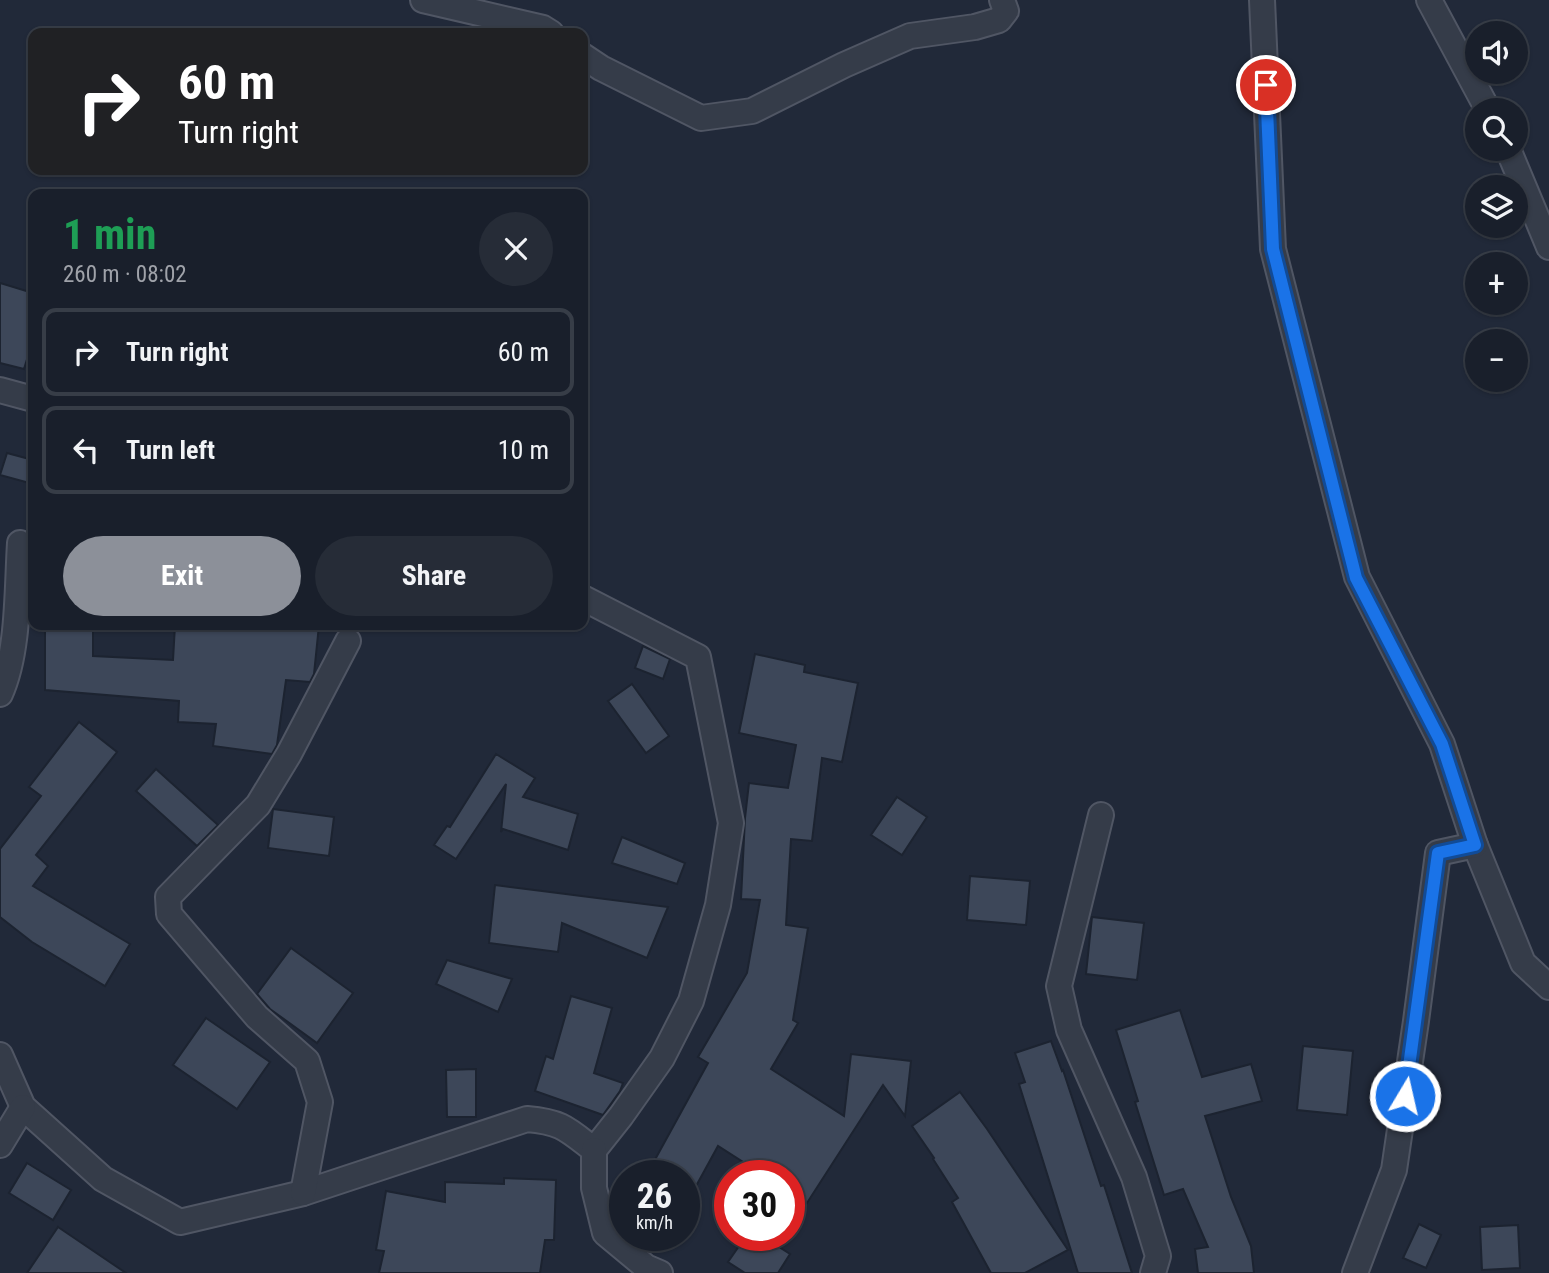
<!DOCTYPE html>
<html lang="en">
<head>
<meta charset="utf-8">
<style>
  :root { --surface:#191f2b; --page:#262c37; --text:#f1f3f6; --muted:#9fa2a9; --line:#373d47; --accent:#8c9099 }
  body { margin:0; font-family:"Roboto Condensed",sans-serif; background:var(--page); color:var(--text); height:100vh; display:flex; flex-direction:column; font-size:26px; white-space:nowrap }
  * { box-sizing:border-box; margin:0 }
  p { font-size:23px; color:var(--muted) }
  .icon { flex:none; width:38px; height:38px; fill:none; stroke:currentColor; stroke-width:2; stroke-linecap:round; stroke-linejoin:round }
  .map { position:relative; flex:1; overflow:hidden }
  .side { position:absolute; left:28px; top:189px; width:560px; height:441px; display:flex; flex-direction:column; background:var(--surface); border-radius:14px; box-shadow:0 2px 5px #0004,0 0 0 2px var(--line) }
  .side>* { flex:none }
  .guide { position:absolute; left:28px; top:28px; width:560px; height:147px; border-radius:14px; box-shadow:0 2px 5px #0004,0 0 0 2px var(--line); background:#202124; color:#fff; overflow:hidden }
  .buttons { position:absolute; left:1465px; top:21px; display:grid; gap:14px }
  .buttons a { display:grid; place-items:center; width:63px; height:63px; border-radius:50%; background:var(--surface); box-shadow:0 2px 5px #0004,0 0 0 2px var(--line); font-size:35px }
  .speed { position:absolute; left:609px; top:1160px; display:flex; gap:14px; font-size:35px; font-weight:700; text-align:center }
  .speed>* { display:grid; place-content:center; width:91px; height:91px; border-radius:50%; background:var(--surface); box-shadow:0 2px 5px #0004,0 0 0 2px var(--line); line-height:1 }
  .speed small { font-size:18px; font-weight:400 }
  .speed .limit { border:10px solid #d22; background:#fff; color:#111 }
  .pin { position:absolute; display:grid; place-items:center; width:60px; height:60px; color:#fff; margin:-30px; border:4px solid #fff; border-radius:50%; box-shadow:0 2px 7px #0007 }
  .me { position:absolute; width:77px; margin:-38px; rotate:9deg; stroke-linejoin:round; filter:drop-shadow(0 0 5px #0008) }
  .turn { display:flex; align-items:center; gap:24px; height:147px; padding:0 35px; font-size:32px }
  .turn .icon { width:91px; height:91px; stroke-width:2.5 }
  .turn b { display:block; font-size:49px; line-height:60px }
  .round { display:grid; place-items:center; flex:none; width:74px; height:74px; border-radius:37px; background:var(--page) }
  .summary { display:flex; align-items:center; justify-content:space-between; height:119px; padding:0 35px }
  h1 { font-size:42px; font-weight:700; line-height:52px; color:#1e9e55 }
  .cta { display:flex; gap:14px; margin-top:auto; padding:14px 35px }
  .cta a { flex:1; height:80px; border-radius:42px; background:var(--accent); color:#fff; font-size:28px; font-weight:700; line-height:80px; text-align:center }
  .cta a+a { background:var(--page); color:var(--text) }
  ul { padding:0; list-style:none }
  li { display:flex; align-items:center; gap:21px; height:88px; margin:0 14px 10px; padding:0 21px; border:4px solid var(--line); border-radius:14px }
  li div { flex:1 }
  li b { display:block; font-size:26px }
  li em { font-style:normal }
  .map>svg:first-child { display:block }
  .building { fill:#3d4759; stroke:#1c2330; stroke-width:2 }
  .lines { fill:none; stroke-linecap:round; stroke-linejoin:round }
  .street-casing { stroke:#505664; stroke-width:28 }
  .street { stroke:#353c49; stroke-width:24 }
  .route-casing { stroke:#114b97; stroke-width:18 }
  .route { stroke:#1a73e8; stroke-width:12 }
</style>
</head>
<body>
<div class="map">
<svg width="1549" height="1273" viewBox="0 0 1549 1273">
  <rect width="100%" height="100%" fill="#212939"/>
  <g class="building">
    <path d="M0,283L33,293V340L24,369L0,363Z"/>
    <path d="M7,453L33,460V484L0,475Z"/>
    <path d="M45,625H93V656L173,660L175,625H319L314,674L310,682L286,680L277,745L272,754L213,746L216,724L178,722L179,701L45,690Z"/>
    <path d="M643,646L670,659L663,679L635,668Z"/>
    <path d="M755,654L805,665L804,672L858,683L842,762L822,758L812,841L791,839L786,925L808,928L793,1020L798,1023L771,1069L844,1116L851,1054L911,1061L905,1116L883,1085L807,1203L802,1200L789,1216V1176H765L718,1146L684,1208V1176H646L708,1063L698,1057L747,973L760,900L741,899L745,818L749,783L788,788L796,745L739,733Z"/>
    <path d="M632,684L669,736L646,753L608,701Z"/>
    <path d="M79,722L117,752L36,855L48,866L33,886L130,944L105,986L32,942L0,917V849L41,796L29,787Z"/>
    <path d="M496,754L535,778L523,797L578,814L568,850L503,829L501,832L506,784L456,859L434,845L447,826L450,827Z"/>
    <path d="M156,769L218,825L197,846L136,791Z"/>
    <path d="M897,797L927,817L902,855L871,835Z"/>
    <path d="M273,809L334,817L329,856L268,848Z"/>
    <path d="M622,837L685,863L677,884L612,863Z"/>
    <path d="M970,876L1030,881L1026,925L967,920Z"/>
    <path d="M495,885L542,891L668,907L647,958L562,923L558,952L489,943Z"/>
    <path d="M1092,917L1144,923L1137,980L1086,974Z"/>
    <path d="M291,948L353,993L317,1043L270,1009L257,994Z"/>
    <path d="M447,960L512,979L498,1012L436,984Z"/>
    <path d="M571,996L612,1008L594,1073L623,1083L620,1091L603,1115L535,1091L546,1056L553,1059Z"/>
    <path d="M1180,1010L1202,1077L1251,1064L1262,1101L1205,1116L1231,1197L1251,1246L1254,1273H1198L1195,1249L1208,1247L1183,1189L1164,1195L1135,1102L1138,1101L1116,1030Z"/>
    <path d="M206,1018L270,1062L237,1109L173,1065Z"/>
    <path d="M1051,1041L1062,1071L1063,1070L1101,1186L1104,1185L1132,1273H1078L1019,1084L1025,1082L1015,1053Z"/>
    <path d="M1303,1046L1353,1051L1347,1115L1297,1110Z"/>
    <path d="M476,1069V1117H447L446,1070Z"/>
    <path d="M960,1092L987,1129L1068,1250L1025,1273H991L952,1202L958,1198L933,1159L934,1158L912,1126Z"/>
    <path d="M27,1163L71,1190L53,1220L9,1193Z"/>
    <path d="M504,1178L556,1180L554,1240H545L540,1273H379L384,1251L376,1250L386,1191L445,1202V1182L504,1184Z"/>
    <path d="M1419,1224L1441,1235L1426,1268L1403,1258Z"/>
    <path d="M1518,1225L1520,1268L1482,1270L1480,1227Z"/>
    <path d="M58,1227L126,1273H27Z"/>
    <path d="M746,1236H762L790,1254L778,1273H745L728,1262Z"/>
  </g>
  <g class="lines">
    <defs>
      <g id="street">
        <path d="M423,0L543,28L551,33"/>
        <path d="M1262,0L1273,249L1357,577L1442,744L1475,845L1523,963L1549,987"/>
        <path d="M1429,0L1488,110"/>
        <path d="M583,56L601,68L701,118L752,111L844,65L910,36L975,27L999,20L1006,11L1002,0"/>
        <path d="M1508,149L1549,247"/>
        <path d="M0,390L33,399"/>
        <path d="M0,694C19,652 17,590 20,543"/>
        <path d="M1101,815L1059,986L1069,1030L1134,1177L1158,1256L1153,1273"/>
        <path d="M0,1055L23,1107L103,1179L180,1222L303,1193L527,1119C562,1122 567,1129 594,1150L621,1116L662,1058L691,1001L718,905L731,823L698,657L583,598"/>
        <path d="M0,1145L23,1107"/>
        <path d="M594,1150V1188L605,1233L646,1267L660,1273"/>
        <path d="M303,1193L320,1102L307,1061L257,1017L169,914L168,897L258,805L289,754L348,641"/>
        <path d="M1355,1273L1394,1170L1416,1021L1438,853L1475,845"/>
      </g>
    </defs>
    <use href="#street" class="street-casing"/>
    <use href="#street" class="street"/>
  </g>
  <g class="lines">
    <defs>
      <path id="route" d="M1266,85L1273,249L1356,578L1442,744L1475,845L1438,853L1405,1096"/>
    </defs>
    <use href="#route" class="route-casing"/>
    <use href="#route" class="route"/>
  </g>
</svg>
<div class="buttons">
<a><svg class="icon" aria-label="sound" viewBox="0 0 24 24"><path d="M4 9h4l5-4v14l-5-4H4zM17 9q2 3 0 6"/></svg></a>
<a><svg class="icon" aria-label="search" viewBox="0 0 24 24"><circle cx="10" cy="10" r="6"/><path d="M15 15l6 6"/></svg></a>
<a><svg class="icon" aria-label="layers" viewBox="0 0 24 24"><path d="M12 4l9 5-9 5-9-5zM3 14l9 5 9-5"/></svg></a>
<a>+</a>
<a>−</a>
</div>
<div class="speed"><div>26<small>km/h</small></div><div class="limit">30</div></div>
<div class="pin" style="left:1266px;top:85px;background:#d93025"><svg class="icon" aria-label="arrive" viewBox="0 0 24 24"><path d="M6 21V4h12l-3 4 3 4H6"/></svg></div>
<svg class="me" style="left:1405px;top:1096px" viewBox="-20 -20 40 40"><circle r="17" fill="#1a73e8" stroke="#fff" stroke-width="3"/><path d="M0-11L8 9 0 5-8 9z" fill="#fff"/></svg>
<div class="guide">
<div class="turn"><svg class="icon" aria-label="right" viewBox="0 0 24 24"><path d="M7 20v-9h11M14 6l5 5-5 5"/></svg><div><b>60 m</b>Turn right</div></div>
</div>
<section class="side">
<div class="summary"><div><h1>1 min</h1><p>260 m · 08:02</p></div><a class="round"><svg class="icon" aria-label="close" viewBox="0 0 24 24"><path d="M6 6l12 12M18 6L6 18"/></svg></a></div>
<ul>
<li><svg class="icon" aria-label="right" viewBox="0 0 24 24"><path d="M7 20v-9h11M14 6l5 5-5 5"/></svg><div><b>Turn right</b></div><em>60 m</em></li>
<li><svg class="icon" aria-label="left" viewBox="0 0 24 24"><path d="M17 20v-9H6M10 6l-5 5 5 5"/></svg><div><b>Turn left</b></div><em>10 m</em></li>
</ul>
<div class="cta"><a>Exit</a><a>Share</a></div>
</section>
</div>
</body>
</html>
